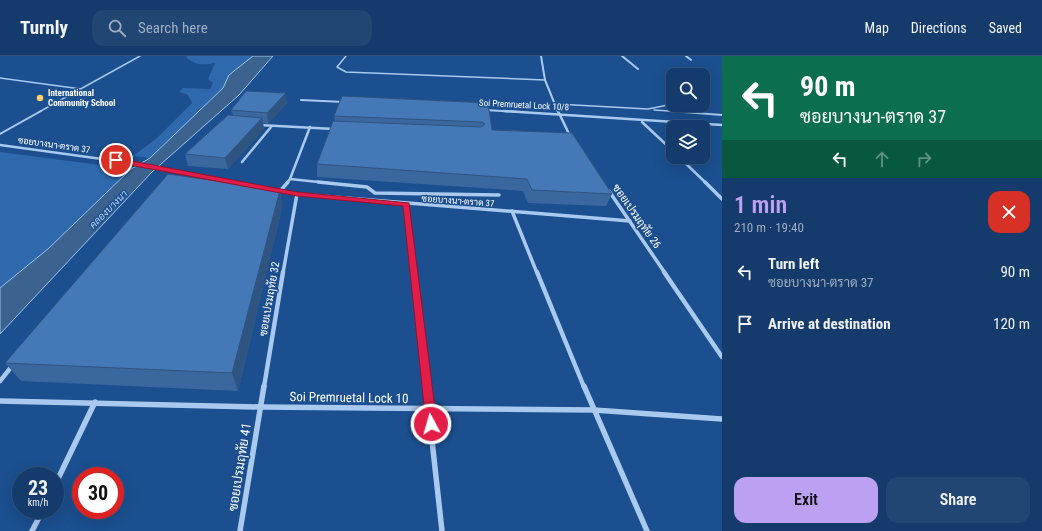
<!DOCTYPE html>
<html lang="en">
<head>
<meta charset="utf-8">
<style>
  :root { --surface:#143b6b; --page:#214673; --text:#f1f3f6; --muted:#9dadc1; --line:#33557e; --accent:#bca0f2 }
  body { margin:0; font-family:"Roboto Condensed",Sarabun,sans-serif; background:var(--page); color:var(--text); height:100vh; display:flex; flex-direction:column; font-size:15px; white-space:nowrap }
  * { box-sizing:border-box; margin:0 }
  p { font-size:13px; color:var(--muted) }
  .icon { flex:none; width:22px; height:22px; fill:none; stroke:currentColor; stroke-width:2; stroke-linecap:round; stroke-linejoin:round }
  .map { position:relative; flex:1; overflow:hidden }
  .sheet { display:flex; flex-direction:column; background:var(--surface); width:320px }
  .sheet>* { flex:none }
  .banner { background:#0b6e4f; color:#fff; overflow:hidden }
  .fabs { position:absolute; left:666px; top:12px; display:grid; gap:8px }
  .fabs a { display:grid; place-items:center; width:44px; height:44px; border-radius:8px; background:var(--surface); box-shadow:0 4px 16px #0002,0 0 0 1px var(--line); font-size:20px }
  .speed { position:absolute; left:12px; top:411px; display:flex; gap:8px; font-size:20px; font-weight:700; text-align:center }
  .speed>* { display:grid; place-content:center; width:52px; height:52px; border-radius:50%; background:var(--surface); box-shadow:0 4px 16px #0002,0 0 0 1px var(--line); line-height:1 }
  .speed small { font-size:10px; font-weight:400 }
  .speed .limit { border:6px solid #d22; background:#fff; color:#111 }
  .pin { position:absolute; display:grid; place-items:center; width:34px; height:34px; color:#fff; margin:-17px; border:2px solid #fff; border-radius:50%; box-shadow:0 1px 4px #0007 }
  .me { position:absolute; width:44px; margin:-22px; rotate:354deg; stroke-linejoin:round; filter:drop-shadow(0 0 3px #0008) }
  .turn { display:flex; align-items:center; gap:14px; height:84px; padding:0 12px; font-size:18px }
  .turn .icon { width:52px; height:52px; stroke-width:2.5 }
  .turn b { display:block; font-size:28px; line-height:34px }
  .lanes { display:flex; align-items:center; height:38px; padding:0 12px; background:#0003; justify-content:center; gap:20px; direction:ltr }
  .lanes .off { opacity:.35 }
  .round { display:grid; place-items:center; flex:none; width:42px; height:42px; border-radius:12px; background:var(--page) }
  .summary { display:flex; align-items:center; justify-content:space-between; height:68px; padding:0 12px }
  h1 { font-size:24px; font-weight:600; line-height:30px; color:var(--accent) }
  .cta { display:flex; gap:8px; margin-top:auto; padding:8px 12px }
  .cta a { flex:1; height:46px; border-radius:12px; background:var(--accent); color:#111; font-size:16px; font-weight:600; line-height:46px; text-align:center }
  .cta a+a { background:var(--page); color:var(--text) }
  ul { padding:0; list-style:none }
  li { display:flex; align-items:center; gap:12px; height:52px; padding:0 12px }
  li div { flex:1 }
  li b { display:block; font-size:15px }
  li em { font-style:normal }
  header { display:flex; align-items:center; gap:24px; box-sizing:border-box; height:56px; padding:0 20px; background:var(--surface); border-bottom:1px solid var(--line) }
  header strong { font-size:19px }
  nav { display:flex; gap:22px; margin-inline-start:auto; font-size:14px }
  .search { width:280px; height:36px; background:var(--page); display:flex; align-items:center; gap:10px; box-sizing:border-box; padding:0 14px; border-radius:12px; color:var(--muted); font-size:15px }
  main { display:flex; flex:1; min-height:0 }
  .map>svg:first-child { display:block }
  .green { fill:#2e69ad }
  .water { fill:#3c6290; stroke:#9cc4f0 }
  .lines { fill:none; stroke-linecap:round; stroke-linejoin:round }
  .lane-far1 { stroke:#a9c9ee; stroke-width:1.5 }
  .lane { stroke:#a9c9ee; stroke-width:2 }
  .street-far4 { stroke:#a9c9ee; stroke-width:2 }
  .street-far3 { stroke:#a9c9ee; stroke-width:2.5 }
  .street-far2 { stroke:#a9c9ee; stroke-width:3.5 }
  .street-far1 { stroke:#a9c9ee; stroke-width:4.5 }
  .street { stroke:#a9c9ee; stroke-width:5.5 }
  .wall { fill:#3a679d }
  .shaded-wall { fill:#305480 }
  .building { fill:#4478b7; stroke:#305480 }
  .route { fill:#e11d48; stroke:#92132f }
  .poi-dot { fill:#ffd166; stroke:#1b4f8f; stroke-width:1.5 }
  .labels { text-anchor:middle; stroke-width:3; stroke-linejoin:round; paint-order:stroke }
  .far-poi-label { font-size:9px; font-weight:bold; fill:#fff; stroke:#1b4f8f; text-anchor:start }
  .far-street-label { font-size:9px; fill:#fff; stroke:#1b4f8f }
  .far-water-label { font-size:10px; font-style:italic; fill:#b5d3f5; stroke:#1b4f8f }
  .street-label { font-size:11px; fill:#fff; stroke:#1b4f8f }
  .near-street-label { font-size:13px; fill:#fff; stroke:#1b4f8f }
</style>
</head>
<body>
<header>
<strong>Turnly</strong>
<div class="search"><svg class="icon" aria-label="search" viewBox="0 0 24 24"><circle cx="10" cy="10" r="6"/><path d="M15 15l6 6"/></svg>Search here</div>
<nav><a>Map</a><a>Directions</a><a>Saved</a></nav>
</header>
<main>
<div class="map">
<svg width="722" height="475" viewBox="0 0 722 475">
  <rect width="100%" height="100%" fill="#1b4f8f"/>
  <g class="green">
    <path d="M187,0H253L229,19L223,32L150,102L133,100L157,82L192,47L188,39L179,36L183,32L210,33L213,27L208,23L215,7C203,9 195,10 186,1Z"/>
    <path d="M0,96L131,113L49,192L0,232Z"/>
  </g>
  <path class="water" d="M253,0H273L239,39L152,116L0,278V232L49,192L131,113L150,102L223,32L229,19Z"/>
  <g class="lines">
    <g class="lane-far1">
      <path d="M346,0L337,11L346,16L545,24"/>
      <path d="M0,22L81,33"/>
      <path d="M556,48L648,53L668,49L671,43L670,38"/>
      <path d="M654,54L684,56"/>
      <path d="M39,56L140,0"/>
    </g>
    <g class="lane">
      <path d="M670,55L722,59"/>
      <path d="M0,78L41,55"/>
    </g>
    <g class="street-far4">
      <path d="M541,0L545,24L558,56"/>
      <path d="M622,0L638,13"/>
      <path d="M686,0L691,4"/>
      <path d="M301,44L344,46"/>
      <path d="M485,54L520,56"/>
    </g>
    <g class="street-far3">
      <path d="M504,55L722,69"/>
      <path d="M558,55L570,80"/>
      <path d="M642,66L673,95"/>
      <path d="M259,69L334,73"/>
      <path d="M0,89L131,107L238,127"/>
      <path d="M679,101L706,127"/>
      <path d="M242,106L271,71"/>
      <path d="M290,123L328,127"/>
      <path d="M287,127L290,123L310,71"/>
    </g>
    <g class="street-far2">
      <path d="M232,126L297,138L630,165"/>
      <path d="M318,126L367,131L375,137L499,139"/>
      <path d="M705,126L722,143"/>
      <path d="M281,134L288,126"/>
      <path d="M609,135L665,217"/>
      <path d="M407,148L414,217"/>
      <path d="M512,155L537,217"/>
      <path d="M283,217L297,138"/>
    </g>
    <g class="street-far1">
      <path d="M414,216L427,331"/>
      <path d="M537,216L584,331"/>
      <path d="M664,216L722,301"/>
      <path d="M0,325L12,310"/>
      <path d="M264,331L283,216"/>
    </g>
    <g class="street">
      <path d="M426,330L442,475"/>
      <path d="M584,330L647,475"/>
      <path d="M0,345L260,351L594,354L722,363"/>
      <path d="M55,429L95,346"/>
      <path d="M32,475L43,454"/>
      <path d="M240,475L264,330"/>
    </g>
  </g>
  <g class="wall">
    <path d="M287,47L268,68L263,67L264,73L228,113L188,110L185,98L233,59L231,54Z"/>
    <path d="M488,47L492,74L612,138L606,150L528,147L523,135L317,121V108L335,65L334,60Z"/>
    <path d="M280,134L282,152L238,335L21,325L5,307Z"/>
  </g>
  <g class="shaded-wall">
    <path d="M286,37L287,47L268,68L267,57Z"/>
    <path d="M262,62L264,73L228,113L225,102Z"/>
    <path d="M280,134L282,152L238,335L232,317Z"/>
  </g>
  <g class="building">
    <path d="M246,35L286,37L267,57L231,54Z"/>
    <path d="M342,40L488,47L492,74L572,77L612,138L532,134L527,123L317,108L333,65L482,71L485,68L482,66L334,60Z"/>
    <path d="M228,59L262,62L225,102L185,98Z"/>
    <path d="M168,118L280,134L232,317L5,307Z"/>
  </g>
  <path class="route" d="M116,102L297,136L409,147L437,368L436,372L431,373L427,372L426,368L403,150L297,140L113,106V104Z"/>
  <circle class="poi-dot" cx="40" cy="42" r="4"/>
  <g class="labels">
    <g class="far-poi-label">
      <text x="48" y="40">International<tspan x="48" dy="10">Community School</tspan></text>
    </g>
    <g class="far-street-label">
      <text transform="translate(524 49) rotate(3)" y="3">Soi Premruetal Lock 10/8</text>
      <text transform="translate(54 89) rotate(8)" y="3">ซอยบางนา-ตราด 37</text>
      <text transform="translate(458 145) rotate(4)" y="3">ซอยบางนา-ตราด 37</text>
    </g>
    <g class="far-water-label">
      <text transform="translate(108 153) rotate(-45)" y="4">คลองบางนา</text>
    </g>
    <g class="street-label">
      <text transform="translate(637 160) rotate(55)" y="4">ซอยเปรมฤทัย 26</text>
      <text transform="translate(269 243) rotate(-80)" y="4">ซอยเปรมฤทัย 32</text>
    </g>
    <g class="near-street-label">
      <text transform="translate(349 341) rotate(1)" y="5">Soi Premruetal Lock 10</text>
      <text transform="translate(239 411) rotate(-81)" y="5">ซอยเปรมฤทัย 41</text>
    </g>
  </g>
</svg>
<div class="fabs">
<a><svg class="icon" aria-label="search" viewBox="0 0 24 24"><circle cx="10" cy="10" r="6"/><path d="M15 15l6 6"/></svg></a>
<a><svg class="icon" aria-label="layers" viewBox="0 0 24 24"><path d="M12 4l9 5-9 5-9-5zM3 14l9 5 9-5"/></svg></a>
</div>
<div class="speed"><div>23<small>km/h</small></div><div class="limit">30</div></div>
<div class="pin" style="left:116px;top:104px;background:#d93025"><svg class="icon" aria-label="arrive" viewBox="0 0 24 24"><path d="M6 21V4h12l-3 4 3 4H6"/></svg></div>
<svg class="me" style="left:431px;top:368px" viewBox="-20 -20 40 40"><circle r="17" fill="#e11d48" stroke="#fff" stroke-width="3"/><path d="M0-11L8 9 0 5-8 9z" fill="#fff"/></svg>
</div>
<section class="sheet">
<div class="banner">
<div class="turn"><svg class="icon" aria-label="left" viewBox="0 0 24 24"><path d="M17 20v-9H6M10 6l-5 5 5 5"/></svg><div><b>90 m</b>ซอยบางนา-ตราด 37</div></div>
<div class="lanes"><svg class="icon" aria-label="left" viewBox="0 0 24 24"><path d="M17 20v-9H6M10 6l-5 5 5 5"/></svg><svg class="icon off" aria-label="ahead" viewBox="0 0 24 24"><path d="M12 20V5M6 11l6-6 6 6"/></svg><svg class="icon off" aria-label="right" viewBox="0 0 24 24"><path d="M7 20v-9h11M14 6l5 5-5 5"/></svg></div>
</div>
<div class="summary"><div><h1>1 min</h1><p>210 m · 19:40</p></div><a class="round" style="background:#d93025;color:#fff"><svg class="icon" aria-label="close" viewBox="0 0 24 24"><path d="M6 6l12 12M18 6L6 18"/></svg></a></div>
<ul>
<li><svg class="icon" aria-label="left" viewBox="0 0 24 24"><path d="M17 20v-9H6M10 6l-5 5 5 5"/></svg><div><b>Turn left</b><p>ซอยบางนา-ตราด 37</p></div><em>90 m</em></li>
<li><svg class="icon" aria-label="arrive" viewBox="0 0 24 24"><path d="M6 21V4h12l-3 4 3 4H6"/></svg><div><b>Arrive at destination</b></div><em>120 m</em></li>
</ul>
<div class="cta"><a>Exit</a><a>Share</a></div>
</section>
</main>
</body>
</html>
